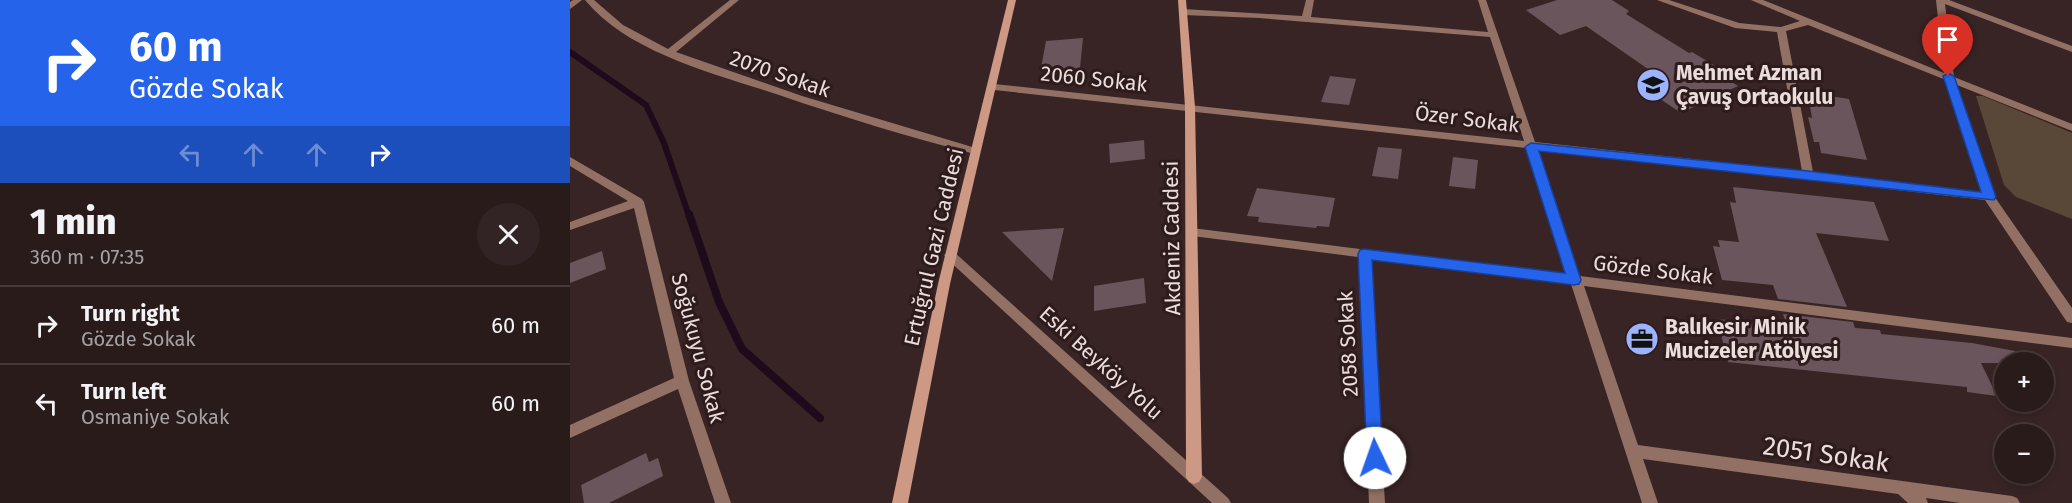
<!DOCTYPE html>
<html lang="en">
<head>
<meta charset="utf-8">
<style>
  :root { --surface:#2a1b1b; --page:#322424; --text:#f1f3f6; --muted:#a5a1a3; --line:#46393a }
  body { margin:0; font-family:"Fira Sans",sans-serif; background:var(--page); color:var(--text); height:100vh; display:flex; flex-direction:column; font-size:22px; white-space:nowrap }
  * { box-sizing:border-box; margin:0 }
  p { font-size:20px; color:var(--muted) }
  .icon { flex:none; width:33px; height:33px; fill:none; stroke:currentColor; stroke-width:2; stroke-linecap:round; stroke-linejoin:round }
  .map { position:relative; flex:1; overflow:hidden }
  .sheet { display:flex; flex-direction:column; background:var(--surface); width:570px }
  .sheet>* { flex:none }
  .banner { background:#2563eb; color:#fff; overflow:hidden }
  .tools { position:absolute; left:1424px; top:352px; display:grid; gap:12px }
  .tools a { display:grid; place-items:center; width:60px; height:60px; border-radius:50%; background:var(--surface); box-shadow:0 3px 9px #0003,0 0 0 2px var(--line); font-size:30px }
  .pin { position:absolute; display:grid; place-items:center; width:51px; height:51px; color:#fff; margin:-62px -26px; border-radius:50% 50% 50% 0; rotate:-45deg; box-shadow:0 0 6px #0007 }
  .pin .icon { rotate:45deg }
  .me { position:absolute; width:66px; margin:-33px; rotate:357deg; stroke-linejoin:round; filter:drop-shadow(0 0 4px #0008) }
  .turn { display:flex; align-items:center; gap:21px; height:126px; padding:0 30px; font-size:27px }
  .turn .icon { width:78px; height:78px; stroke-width:2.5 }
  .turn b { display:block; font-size:42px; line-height:51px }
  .lanes { display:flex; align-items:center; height:57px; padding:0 30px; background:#0003; justify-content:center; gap:30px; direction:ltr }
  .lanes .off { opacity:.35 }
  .round { display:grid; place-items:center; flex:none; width:63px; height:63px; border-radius:32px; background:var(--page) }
  .summary { display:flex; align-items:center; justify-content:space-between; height:102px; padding:0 30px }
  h1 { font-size:36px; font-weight:800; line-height:45px }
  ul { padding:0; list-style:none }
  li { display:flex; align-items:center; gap:18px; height:78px; padding:0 30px; border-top:2px solid var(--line) }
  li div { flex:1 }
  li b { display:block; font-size:22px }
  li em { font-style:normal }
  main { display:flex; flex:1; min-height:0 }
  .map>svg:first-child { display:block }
  .green { fill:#594838 }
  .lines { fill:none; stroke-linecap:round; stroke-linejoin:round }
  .stream-far1 { stroke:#1e0a1a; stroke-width:6 }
  .stream { stroke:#1e0a1a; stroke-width:8 }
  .building { fill:#6b555c }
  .minor { fill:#927164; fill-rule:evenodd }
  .secondary { fill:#cd9884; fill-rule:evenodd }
  .route { fill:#2563eb; stroke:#184099; stroke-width:1.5 }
  .labels { text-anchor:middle; stroke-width:6; stroke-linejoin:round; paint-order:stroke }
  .poi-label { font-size:21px; font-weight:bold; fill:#eadddc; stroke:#2e1b1b; text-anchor:start }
  .street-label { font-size:21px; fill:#eadddc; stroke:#2e1b1b }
  .near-street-label { font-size:26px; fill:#eadddc; stroke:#2e1b1b }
</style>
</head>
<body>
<main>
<section class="sheet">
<div class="banner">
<div class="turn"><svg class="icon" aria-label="right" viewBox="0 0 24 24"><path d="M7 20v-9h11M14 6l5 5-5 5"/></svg><div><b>60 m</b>Gözde Sokak</div></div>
<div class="lanes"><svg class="icon off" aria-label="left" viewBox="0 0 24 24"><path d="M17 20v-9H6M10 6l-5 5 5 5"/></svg><svg class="icon off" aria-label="ahead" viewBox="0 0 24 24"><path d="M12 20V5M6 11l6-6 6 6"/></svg><svg class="icon off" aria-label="ahead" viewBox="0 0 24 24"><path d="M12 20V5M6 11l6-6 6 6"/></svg><svg class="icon" aria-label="right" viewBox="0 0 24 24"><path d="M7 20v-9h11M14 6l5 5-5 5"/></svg></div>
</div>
<div class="summary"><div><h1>1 min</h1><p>360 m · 07:35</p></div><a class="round"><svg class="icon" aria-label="close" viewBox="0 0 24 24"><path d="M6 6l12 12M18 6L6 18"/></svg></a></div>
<ul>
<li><svg class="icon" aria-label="right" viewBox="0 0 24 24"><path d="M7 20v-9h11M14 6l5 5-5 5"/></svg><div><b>Turn right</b><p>Gözde Sokak</p></div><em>60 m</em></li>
<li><svg class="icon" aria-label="left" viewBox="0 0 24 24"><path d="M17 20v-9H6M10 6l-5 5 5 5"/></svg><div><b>Turn left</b><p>Osmaniye Sokak</p></div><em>60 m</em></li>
</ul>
</section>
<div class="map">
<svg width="1502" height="503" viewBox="0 0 1502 503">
  <rect width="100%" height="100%" fill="#382424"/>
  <path class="green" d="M1406,96H1413L1502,133V219L1446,197L1434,185Z"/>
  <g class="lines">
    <path class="stream-far1" d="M0,52L76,105L94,143L119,216"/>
    <path class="stream" d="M119,214L149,302L172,349L250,418"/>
  </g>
  <g class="building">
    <path d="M987,0H1042L1059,11L1056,14L1119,53L1122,52L1147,67L1142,69L1168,86L1111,113L1068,84L1088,76L1016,26L990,35L956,10Z"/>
    <path d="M513,38L510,68L480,71L481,67L471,68L476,41Z"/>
    <path d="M760,76L786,79L779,105L751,102Z"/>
    <path d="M1241,93L1279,99L1297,160L1251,153L1249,142H1244L1238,117L1242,118L1238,95L1242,96Z"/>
    <path d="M574,140L575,159L540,163L539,144Z"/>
    <path d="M808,147L832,149L828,179L802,176Z"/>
    <path d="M883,157L908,160L905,189L879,186Z"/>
    <path d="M1163,187L1304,202L1319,241L1246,233L1277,307L1208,299L1203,285L1152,280L1143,246L1150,247L1148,240L1169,242L1160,202L1166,203Z"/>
    <path d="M687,188L765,198L759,227L747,226L746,228L688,222L689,217L677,216Z"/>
    <path d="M494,228L482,281L432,232Z"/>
    <path d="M32,251L36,269L0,283V263Z"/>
    <path d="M574,278L576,303L524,311V286Z"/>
    <path d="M1213,314L1283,322L1285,328L1310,330L1311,334L1402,343L1445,351V363H1411L1427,396L1397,392V387L1377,385L1158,362L1147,319L1217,326Z"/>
    <path d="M76,453L79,462L88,458L93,476L39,503H14L11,485Z"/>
  </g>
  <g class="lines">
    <g class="minor">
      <path d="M3,0H12L0,9V2Z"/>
      <path d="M15,0H24L53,25L98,49L160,0H169L106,52L232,96L409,149L410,151L405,154C339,137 273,117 209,95C146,74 58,53 15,0Z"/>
      <path d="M736,0H744L741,17L918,32L908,0H916L965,142L1232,171L1207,32L1165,28L1087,0H1099L1169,23L1211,27L1230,21L1181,0H1193L1374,73L1366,0H1379L1502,46V52L1375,4L1384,77L1502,124V131L1387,85L1424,196L1502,308V323L1497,322L1415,200L967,149L1010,276L1502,338V348L1014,286L1068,445L1442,496L1447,498L1450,503H1390L1356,498L1358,503H1338L1328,494L1073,459L1088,503H1072L1001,284L800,259L815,503H799L788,257L622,236L616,232L622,228L998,275L956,148L424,90L419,87L424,84L954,141L920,37L689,18L613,15L609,12L613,9L732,16ZM1238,25L1376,80L1412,192L1243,172L1216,31Z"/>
      <path d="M0,157L72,199L74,202L119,381L161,503H145L108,389L0,438V425L104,378L64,208L0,230V222L58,201L0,166Z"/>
      <path d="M380,251L384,252L658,498L661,503H642L376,258L374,255Z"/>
    </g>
    <g class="secondary">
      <path d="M438,0H446L380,284L338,503H322L368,284Z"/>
      <path d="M608,0H616L625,107L632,477L629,482L624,484L619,482L616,477L615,107Z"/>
    </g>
  </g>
  <path class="route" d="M1378,73L1384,76L1426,197L1424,200L969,151L1011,280L1009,284L1004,285L802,260L813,458L811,463L805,465L799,463L797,458L788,254L790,250L794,249L995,273L955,147L961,143L1238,171L1411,192L1373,76Z"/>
  <defs>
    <symbol id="school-disc" viewBox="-11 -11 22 22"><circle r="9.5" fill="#9cb4fd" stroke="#2e1b1b"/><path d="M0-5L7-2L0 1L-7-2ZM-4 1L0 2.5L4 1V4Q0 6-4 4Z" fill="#111"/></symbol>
    <symbol id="office-disc" viewBox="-11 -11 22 22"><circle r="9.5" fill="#9cb4fd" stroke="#2e1b1b"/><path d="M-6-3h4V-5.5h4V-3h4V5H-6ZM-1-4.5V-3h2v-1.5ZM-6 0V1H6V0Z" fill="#111"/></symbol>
  </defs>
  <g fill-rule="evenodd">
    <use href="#school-disc" x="1064" y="66" width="38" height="38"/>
    <use href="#office-disc" x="1053" y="320" width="38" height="38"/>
  </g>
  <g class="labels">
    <g class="poi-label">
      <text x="1106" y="80">Mehmet Azman<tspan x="1106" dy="24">Çavuş Ortaokulu</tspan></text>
      <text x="1095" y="334">Balıkesir Minik<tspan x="1095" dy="24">Mucizeler Atölyesi</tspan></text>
    </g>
    <g class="street-label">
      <text transform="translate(210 74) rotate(19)" y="7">2070 Sokak</text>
      <text transform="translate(524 79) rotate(6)" y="7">2060 Sokak</text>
      <text transform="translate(897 119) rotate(7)" y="7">Özer Sokak</text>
      <text transform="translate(602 238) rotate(-91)" y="7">Akdeniz Caddesi</text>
      <text transform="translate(364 247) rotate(-77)" y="7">Ertuğrul Gazi Caddesi</text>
      <text transform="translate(1083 270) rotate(7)" y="7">Gözde Sokak</text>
      <text transform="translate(778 344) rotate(-93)" y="7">2058 Sokak</text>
      <text transform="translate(128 348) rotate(75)" y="7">Soğukuyu Sokak</text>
      <text transform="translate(531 363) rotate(42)" y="7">Eski Beyköy Yolu</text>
    </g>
    <g class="near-street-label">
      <text transform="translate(1256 454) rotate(8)" y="9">2051 Sokak</text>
    </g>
  </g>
</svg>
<div class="tools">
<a>+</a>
<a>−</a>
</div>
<div class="pin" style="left:1378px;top:76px;background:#d93025"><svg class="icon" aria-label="arrive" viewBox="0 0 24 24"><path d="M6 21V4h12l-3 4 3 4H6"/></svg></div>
<svg class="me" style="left:805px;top:458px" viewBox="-20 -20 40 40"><circle r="19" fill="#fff"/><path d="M0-13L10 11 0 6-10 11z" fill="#2563eb"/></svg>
</div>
</main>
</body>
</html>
